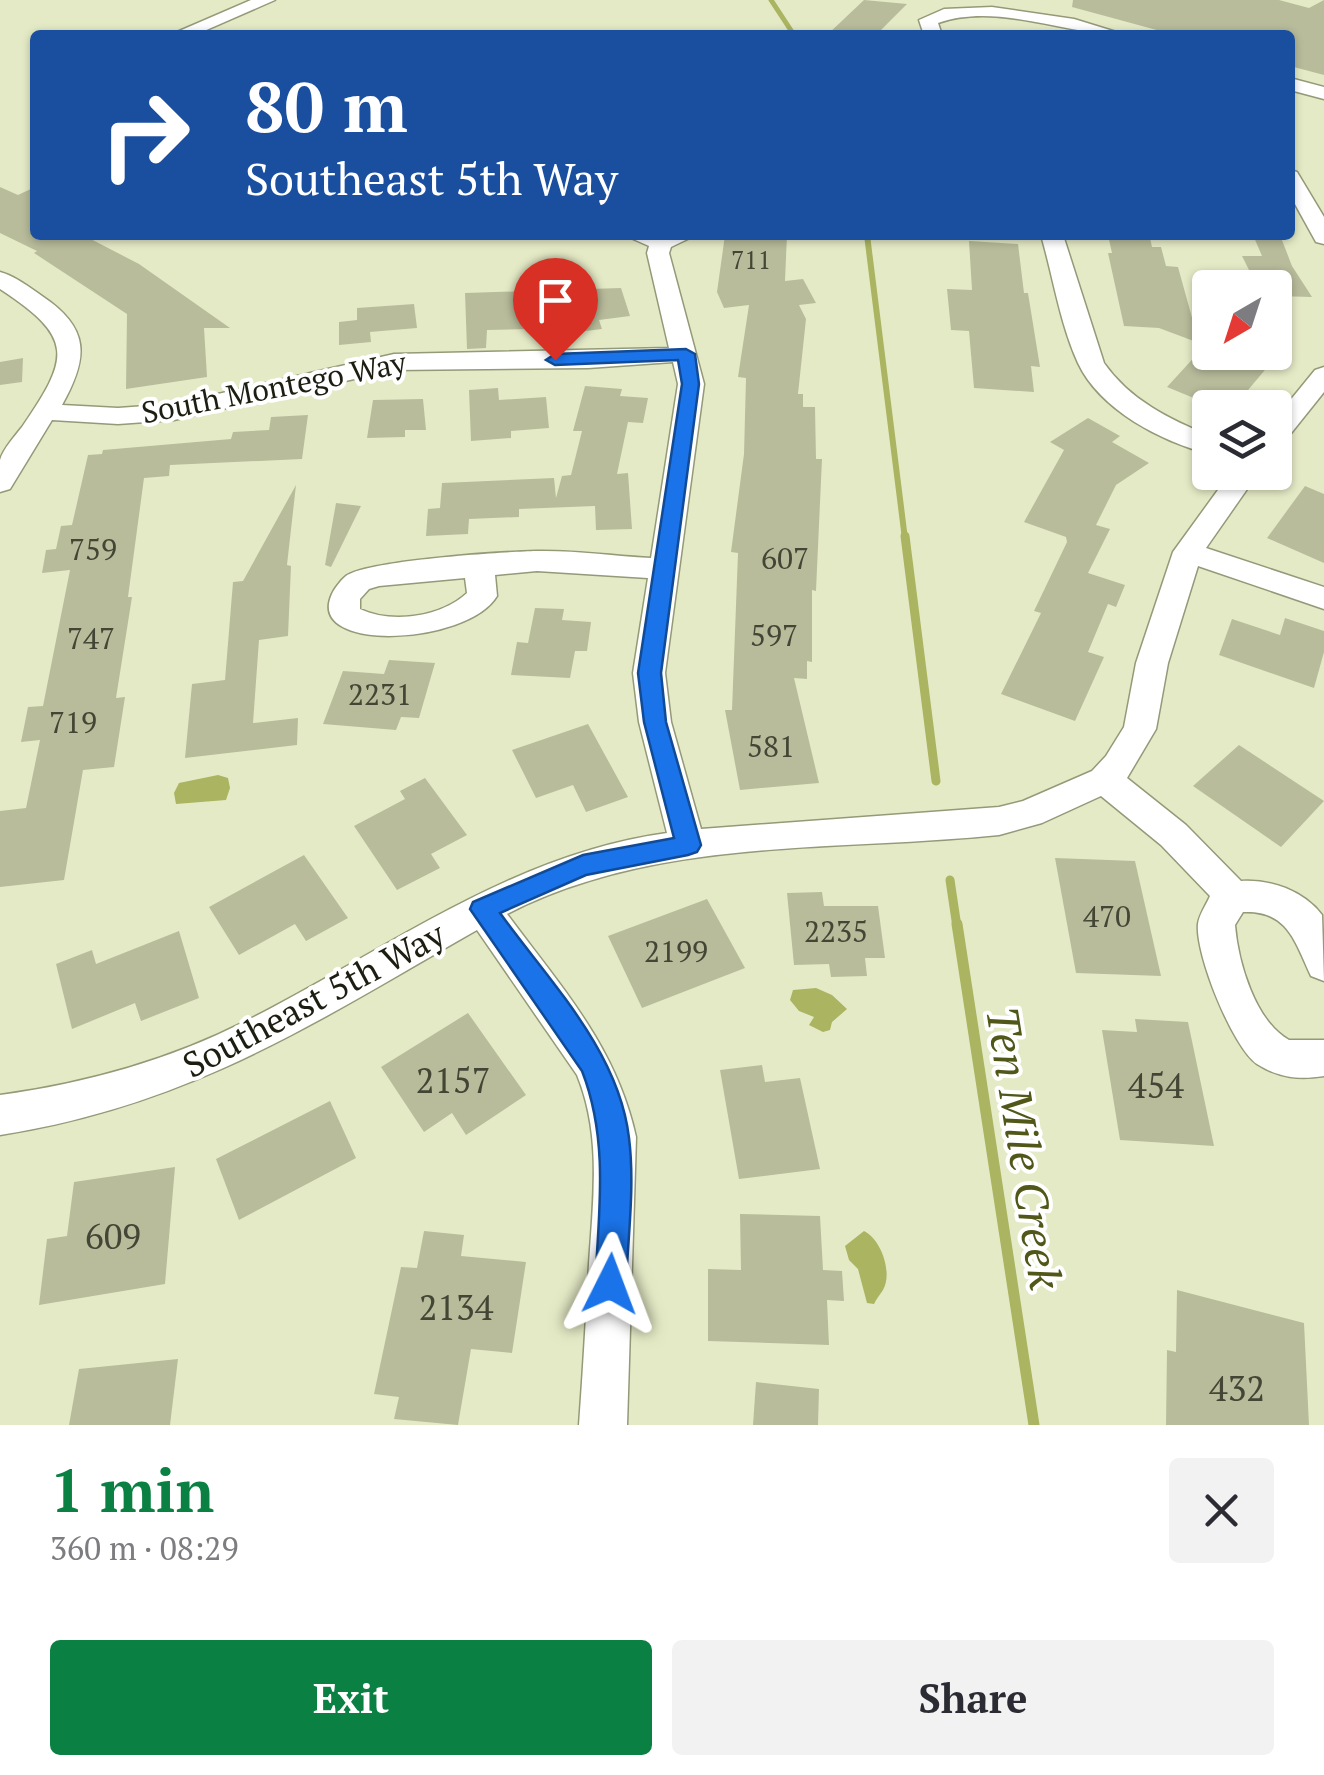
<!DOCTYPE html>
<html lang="en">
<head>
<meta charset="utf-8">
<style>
  :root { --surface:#fff; --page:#f2f2f3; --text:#2b2b33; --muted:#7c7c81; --accent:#0b8043 }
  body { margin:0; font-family:"PT Serif",serif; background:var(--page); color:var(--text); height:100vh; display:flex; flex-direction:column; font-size:38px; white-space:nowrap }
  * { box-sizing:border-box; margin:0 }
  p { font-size:32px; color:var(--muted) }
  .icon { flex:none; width:55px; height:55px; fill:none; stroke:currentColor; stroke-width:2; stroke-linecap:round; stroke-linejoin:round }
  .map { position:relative; height:1425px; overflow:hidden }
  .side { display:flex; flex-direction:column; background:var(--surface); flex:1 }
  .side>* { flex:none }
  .top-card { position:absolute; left:30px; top:30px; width:1265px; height:210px; border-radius:10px; box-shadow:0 2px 8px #0004; background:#1a4fa0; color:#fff; overflow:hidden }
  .needle { width:65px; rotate:219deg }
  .buttons { position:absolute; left:1192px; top:270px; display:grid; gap:20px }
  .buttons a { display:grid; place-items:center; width:100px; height:100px; border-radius:10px; background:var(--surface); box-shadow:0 2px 8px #0004; font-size:50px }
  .pin { position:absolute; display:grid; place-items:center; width:85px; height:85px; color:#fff; margin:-102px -42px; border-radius:50% 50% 50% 0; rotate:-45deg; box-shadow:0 0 10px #0007 }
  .pin .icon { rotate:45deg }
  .me { position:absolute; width:110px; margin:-55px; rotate:3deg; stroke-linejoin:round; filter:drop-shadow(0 0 8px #0008) }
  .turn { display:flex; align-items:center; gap:35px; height:210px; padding:0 50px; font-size:45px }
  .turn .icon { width:130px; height:130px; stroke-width:2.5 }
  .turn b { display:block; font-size:70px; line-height:85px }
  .round { display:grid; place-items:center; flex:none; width:105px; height:105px; border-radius:10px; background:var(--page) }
  .head { display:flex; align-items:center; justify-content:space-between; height:170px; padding:0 50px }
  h1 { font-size:60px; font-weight:600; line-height:75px; color:var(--accent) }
  .action { display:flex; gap:20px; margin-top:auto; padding:20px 50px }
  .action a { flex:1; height:115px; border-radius:10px; background:var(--accent); color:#fff; font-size:40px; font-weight:600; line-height:115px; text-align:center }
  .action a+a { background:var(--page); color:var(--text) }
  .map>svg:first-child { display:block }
  .water { fill:#abb460 }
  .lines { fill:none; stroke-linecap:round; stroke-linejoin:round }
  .stream-far3 { stroke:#abb460; stroke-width:5 }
  .stream-far2 { stroke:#abb460; stroke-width:6 }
  .stream-far1 { stroke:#abb460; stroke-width:9 }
  .stream { stroke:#abb460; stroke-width:11 }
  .building { fill:#b8bc9b }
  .street-casing { stroke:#949978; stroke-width:3 }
  .street { fill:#fff; fill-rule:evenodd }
  .route { fill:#1a73e8; stroke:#114b97; stroke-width:2.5 }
  .labels { text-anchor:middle; stroke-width:8; stroke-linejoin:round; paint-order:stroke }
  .far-number-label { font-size:25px; fill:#434634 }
  .far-street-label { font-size:30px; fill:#1c1e11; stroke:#fff }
  .number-label { font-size:30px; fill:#434634 }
  .street-label { font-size:35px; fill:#1c1e11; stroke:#fff }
  .near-number-label { font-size:35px; fill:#434634 }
  .near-water-label { font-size:45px; font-style:italic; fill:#515719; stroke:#fff }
</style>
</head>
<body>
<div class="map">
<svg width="1324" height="1425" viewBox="0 0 1324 1425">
  <rect width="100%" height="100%" fill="#e5eac6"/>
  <g class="water">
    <path d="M218,775L228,778L230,788L226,800L176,804L174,793L179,783Z"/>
    <path d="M816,988L832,995L847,1009L832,1022L830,1030L823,1032L809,1025L814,1017L799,1011L790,1000L793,990Z"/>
    <path d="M864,1231C881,1239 893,1273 883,1290C880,1295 876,1299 874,1304L867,1303L858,1269L849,1260L845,1246Z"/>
  </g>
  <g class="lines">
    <path class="stream-far3" d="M771,0L794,35"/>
    <path class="stream-far2" d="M867,235L905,539"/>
    <g class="stream-far1">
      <path d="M905,536L936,781"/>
      <path d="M950,880L957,927"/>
    </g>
    <path class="stream" d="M957,924L1034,1425"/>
  </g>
  <g class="building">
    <path d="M864,0L907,4L876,35H827Z"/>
    <path d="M1073,0H1279L1309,8L1324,0V75L1290,66V35H1175L1072,7Z"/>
    <path d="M0,187L18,195L35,187V235H83L139,264L230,328H204L207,377L126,389L127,314L34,253L37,251L0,233Z"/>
    <path d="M725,235H787L785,281L803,279L816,303L799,305L806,319L798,394H803V407H815L816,459H822L816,591L812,590V662L807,661V679L794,678L819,783L740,790L725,710H732L738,553L731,552L744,454L746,378L738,377L749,305L724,308L717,292Z"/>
    <path d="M1108,235L1150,238L1152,247H1161L1166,266L1178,267L1199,343L1159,328L1124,326L1108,253H1112Z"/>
    <path d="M1253,235H1280L1292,266L1312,297L1275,296V288H1258L1242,256H1262Z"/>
    <path d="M969,241L1018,244L1024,293H1028L1040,367L1031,366L1034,392L974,388L969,331L951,330L947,289L972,290Z"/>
    <path d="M621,288L630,316L599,320L602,329L569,333L558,290Z"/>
    <path d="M530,291L529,329L487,330L486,348L467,349L465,293Z"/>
    <path d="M414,304L417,328L370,332L371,342L339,345V322L357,320V308Z"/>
    <path d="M1199,352H1280L1233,408H1218L1167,387Z"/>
    <path d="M23,358L22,382L0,385V362Z"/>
    <path d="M585,386L622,389L620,396L648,398L643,423L628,422L617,474L628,473L632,529L596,530L595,506L519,509V517L469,519L468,534L426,536L428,509L440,508L442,483L554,478L556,498L562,476L571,475L582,431H573Z"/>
    <path d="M498,388L499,400L546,397L549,428L511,431V438L471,441L469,390Z"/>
    <path d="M423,399L426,430H405V437L367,438L373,400Z"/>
    <path d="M308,415L302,459L170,465L169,476L144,478L128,597H132L116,698L125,697L114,767L83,770L64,880L0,887V811L26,808L40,740L21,742L28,707L43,706L70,570L42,573L46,550L56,549L61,526L72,525L88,455L102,454L103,450L231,439L233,432L269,430L271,417Z"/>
    <path d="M1088,418L1120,436L1112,442L1149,463L1116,485L1096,525L1110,529L1088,573L1125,585L1116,607L1108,604L1088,652L1104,657L1075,721L1001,694L1041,613L1034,611L1067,542L1066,537L1024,522L1064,450L1050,442Z"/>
    <path d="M296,485L287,565L291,566L288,636L259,640L253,723L298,718L297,745L185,758L192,684L225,680L233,582L243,581Z"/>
    <path d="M1305,486L1324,494V563L1267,538Z"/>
    <path d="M336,503L361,506L331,567L325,565Z"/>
    <path d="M535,608L564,609L562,620L591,622L587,651H575L570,678L511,675L517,642L528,643Z"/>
    <path d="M1285,618L1324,631V652L1314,688L1219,655L1232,619L1280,635Z"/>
    <path d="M389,660L435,663L419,718L401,717L396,730L323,724L343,671L384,674Z"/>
    <path d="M588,724L628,797L586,812L573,785L536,798L512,750Z"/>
    <path d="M1239,745L1324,801L1281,847L1193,786Z"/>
    <path d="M425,778L467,835L431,854L440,868L397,890L354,826L405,799L400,791Z"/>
    <path d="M304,855L348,918L306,941L295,924L239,955L209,907Z"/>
    <path d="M1055,858L1135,861L1161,976L1076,973Z"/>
    <path d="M822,892L824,906H878L885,958H865L867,976L831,977L829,964L794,965L787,893Z"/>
    <path d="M707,899L745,968L642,1008L608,936Z"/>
    <path d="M179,931L199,998L141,1021L135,1003L72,1029L56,964L92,950L96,964Z"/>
    <path d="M468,1013L526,1095L466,1135L452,1113L424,1132L381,1067Z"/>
    <path d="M1135,1019L1188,1022L1214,1146L1120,1140L1102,1030L1137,1032Z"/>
    <path d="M762,1065L765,1082L800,1078L820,1169L739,1179L720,1070Z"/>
    <path d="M330,1101L356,1158L239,1220L216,1159Z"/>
    <path d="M175,1167L165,1284L39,1305L47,1239L67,1236L74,1182Z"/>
    <path d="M740,1214L820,1216L823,1270L842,1271L844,1301L827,1300L829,1345L708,1341V1269L741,1270Z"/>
    <path d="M424,1231L464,1235L461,1256L526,1262L512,1353L471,1349L458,1425L394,1419L399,1397L374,1394L401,1267L417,1268Z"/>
    <path d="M1177,1290L1304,1323L1309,1425H1166L1167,1350L1176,1352Z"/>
    <path d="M178,1359L170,1425H69L79,1369Z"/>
    <path d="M756,1382L819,1389L818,1425H753Z"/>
  </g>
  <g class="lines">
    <defs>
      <g id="street">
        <path d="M251,0H275L195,35H170Z"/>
        <path d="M992,7L1074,19L1126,35C1066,35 997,2 938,23L942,35H924L919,20L944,9Z"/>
        <path d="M1290,78L1324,87V99L1290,90Z"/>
        <path d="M1290,170L1297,172L1324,217V244L1316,242L1290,195Z"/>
        <path d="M624,235H696L671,247L669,253L704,384L665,673L671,722L701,829L999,807L1023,801L1092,771L1106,756L1124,727L1136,663L1173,552L1231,472H1259L1206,548L1324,587V609L1198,566L1168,663L1156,729L1127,778L1186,825L1241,881C1271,879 1304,891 1322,915L1324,981L1311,976C1295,942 1288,910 1243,912L1235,925C1238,962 1255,1021 1289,1040H1324V1076C1300,1080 1279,1078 1257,1064C1233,1048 1195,954 1198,924C1199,915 1206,905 1210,896L1161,845L1101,796L1042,823L999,835C835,852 658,836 507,914C561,987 616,1046 636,1137L627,1425H579C583,1371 586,1318 589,1264C593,1200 602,1136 577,1075L477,930C314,1023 191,1105 0,1135V1095C87,1083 167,1061 246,1021C384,952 511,854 667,833L639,722L633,673L648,578L537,571L495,575L497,596C468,645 304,654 332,594C334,589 341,580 346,576C368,560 503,552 536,551C574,550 613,556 651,558L678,384L673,362L588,368L394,370L174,420L118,424L52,420L10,489L0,492C0,482 0,469 0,460C3,449 15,436 22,427C70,357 75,338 0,289V272C15,276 29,287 42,296C90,328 89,357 62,405L118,408L174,404L394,354L669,348L647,253L649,246ZM465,578L467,593C441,617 392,624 360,609V599L369,589L379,586Z"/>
        <path d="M1041,235H1063L1104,363C1130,400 1169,419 1210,436V454C1162,442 1100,410 1078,363C1060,324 1053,276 1041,235Z"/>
        <path d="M1324,367V392L1284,442L1275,444V419L1315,370Z"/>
      </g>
    </defs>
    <use href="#street" class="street-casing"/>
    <use href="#street" class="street"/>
  </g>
  <path class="route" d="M686,349L695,354L699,384L661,673L666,722L701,845L697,852L688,855L586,875L500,913C549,981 619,1051 629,1138C635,1186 628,1236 626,1284L622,1295L610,1300L599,1295L595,1284C599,1212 609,1140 582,1071L470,909L473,902L583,855L674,838L644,722L638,673L682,384L678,360L555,365L546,360L555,354Z"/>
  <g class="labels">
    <g class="far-number-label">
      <text x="751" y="269">711</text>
    </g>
    <g class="far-street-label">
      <text transform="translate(274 388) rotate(-11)" y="10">South Montego Way</text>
    </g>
    <g class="number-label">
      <text x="93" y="560">759</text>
      <text x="785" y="569">607</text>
      <text x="774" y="646">597</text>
      <text x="91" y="649">747</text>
      <text x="380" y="705">2231</text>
      <text x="73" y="733">719</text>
      <text x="771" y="757">581</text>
      <text x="1107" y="927">470</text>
      <text x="836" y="942">2235</text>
      <text x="676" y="962">2199</text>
    </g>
    <g class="street-label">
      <text transform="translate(314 1000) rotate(-28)" y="12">Southeast 5th Way</text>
    </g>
    <g class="near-number-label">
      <text x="453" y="1093">2157</text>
      <text x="1156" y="1098">454</text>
      <text x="113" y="1249">609</text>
      <text x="456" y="1320">2134</text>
      <text x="1237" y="1401">432</text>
    </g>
    <g class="near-water-label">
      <text transform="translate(1024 1148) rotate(81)" y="16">Ten Mile Creek</text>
    </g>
  </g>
</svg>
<div class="buttons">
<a><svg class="needle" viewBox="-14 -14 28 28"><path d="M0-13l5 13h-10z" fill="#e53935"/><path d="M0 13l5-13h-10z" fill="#7c7c81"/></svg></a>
<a><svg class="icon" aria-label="layers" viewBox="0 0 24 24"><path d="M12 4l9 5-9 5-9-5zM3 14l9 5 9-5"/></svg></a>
</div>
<div class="pin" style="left:555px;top:360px;background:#d93025"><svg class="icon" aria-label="arrive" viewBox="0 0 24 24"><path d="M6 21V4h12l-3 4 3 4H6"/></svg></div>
<svg class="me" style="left:610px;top:1284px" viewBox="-20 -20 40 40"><path d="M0-17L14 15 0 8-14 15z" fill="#1a73e8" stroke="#fff" stroke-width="4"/></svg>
<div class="top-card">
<div class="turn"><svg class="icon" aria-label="right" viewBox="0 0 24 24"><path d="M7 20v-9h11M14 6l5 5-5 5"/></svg><div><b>80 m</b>Southeast 5th Way</div></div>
</div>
</div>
<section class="side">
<div class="head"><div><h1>1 min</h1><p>360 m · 08:29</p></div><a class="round"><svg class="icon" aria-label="close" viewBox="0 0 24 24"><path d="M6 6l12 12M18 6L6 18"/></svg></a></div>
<div class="action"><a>Exit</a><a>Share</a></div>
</section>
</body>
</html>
